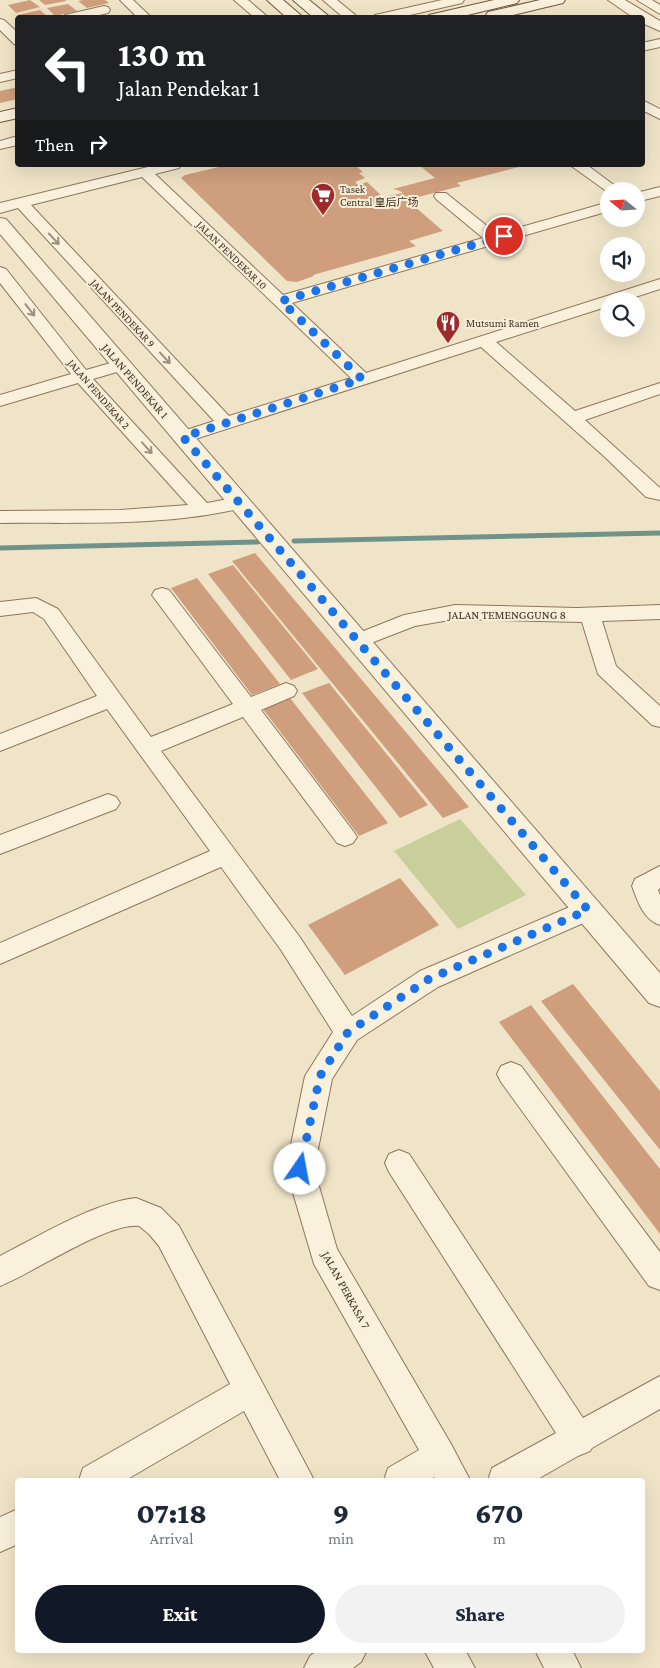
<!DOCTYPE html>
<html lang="en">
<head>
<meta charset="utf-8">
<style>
  :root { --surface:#fff; --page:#f2f2f3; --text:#1f2937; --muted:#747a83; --accent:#111827 }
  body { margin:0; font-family:"Crimson Pro","Noto Sans SC",serif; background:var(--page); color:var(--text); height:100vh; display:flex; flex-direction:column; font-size:19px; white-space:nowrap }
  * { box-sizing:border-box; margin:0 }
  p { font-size:16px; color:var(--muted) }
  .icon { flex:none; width:28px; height:28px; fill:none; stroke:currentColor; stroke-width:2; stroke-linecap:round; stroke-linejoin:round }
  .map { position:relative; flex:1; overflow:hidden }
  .panel { position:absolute; left:15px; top:1478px; width:630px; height:175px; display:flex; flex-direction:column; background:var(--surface); border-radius:5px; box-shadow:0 5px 20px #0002 }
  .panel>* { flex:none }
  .hud { position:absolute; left:15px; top:15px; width:630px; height:152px; border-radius:5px; box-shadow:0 5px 20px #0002; background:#202124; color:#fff; overflow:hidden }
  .needle { width:32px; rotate:288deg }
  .controls { position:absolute; left:600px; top:182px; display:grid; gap:10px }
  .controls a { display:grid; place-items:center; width:45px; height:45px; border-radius:50%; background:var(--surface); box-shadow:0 5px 20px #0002; font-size:25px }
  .pin { position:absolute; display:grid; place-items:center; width:42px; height:42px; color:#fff; margin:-21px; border:2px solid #fff; border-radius:50%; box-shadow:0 1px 5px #0007 }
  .me { position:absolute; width:55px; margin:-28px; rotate:12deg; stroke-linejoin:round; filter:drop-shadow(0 0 4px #0008) }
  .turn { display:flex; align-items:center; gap:18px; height:105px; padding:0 20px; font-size:22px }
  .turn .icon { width:65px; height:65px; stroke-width:2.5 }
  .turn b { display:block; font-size:35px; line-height:42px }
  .then { display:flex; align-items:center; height:48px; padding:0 20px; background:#0003; gap:10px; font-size:19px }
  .eta { display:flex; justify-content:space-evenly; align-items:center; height:85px; text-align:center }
  .eta b { font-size:30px; font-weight:800; line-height:35px }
  .button { display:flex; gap:10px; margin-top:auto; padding:10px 20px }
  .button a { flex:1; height:58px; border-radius:30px; background:var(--accent); color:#fff; font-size:20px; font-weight:800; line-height:58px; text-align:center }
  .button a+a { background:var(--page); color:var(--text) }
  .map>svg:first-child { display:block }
  .green { fill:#c9cf9b }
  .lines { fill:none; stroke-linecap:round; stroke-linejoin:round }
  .stream { stroke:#6f938a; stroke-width:5 }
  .building { fill:#cf9f7d }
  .minor-casing { stroke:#8d765c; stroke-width:2 }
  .tertiary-casing { stroke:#8d765c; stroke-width:2 }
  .secondary-casing { stroke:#6f573f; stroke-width:2 }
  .minor { fill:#faf1dc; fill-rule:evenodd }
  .tertiary { fill:#faf1dc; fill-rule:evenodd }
  .secondary { fill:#faf1dc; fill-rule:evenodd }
  .oneway { stroke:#9c907e }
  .route { stroke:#1a73e8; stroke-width:9; stroke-dasharray:0 16.2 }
  .labels { text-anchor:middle; stroke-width:4; stroke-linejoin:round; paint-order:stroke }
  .far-poi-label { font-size:11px; fill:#3d2e20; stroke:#f7eed8; text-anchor:start }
  .far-street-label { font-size:11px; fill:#3d2e20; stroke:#f7eed8 }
  .street-label { font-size:12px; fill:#3d2e20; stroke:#f7eed8 }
</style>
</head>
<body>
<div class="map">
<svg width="660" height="1668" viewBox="0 0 660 1668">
  <rect width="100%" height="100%" fill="#f0e4c8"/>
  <path class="green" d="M460,819L526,895L458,929L394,851Z"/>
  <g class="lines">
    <g class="stream">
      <path d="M294,541L660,533"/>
      <path d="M0,548L258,542"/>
    </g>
  </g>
  <g class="building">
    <path d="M30,0L40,7L16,13L8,5Z"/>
    <path d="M39,0H66V1L45,5Z"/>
    <path d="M83,0H105L109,3L87,8L78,1Z"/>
    <path d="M68,4L77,11L55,16L47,8Z"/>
    <path d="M40,10L49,18H19L17,15Z"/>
    <path d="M18,87V99L0,103V91Z"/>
    <path d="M227,165H355L363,172L359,173L365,178L355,182L358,185L367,182L383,197L403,193L398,190L393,189L435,178L419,165L523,166L457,183L461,186L407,200L443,231L409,241L416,246L313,275L314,276L297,282L287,281L181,178L185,175Z"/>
    <path d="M255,553L469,807L443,818L232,561Z"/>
    <path d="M233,565L318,669L291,680L208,574Z"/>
    <path d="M197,578L280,684L252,695L171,588Z"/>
    <path d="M329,683L428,805L400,818L302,693Z"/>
    <path d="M290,698L388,823L359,836L263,709Z"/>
    <path d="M400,878L439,925L345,975L308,925Z"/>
    <path d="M573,984L660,1091V1150L541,1001Z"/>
    <path d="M531,1005L660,1169V1234L499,1022Z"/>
  </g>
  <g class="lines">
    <defs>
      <g id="minor">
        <path d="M120,0H133L152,18H138Z"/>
        <path d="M234,0H248L269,18H255Z"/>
        <path d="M323,0H337L359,18H344Z"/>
        <path d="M442,0H464L462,3L397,18H373L375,15Z"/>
        <path d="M637,0H652L660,5V14Z"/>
        <path d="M104,6L108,7L110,10L108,13L87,18H63L65,15Z"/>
        <path d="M0,19L4,20L18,33V45L14,44L0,30Z"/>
        <path d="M660,39V47L642,51V43Z"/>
        <path d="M18,70V78L0,82V74Z"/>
        <path d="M642,100L660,109V119L642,110Z"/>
        <path d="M18,136V145L0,149V141Z"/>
        <path d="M156,165H181L179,168L155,174L283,295L483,238L436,199L434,196L436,193H446L497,234L609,202V211L292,303L366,373L660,279V289L623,301H609V306L496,342L575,411L660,383V394L585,420L660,488V500L646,497L606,458L481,347L189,441L183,442L177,441L174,437L177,433L214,421L18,208L0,213V203ZM142,177L351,378L229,416L31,205Z"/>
        <path d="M570,165H587L622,191H609V193Z"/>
        <path d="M660,187V196L636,202V193Z"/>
        <path d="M0,267L6,269L86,370L121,360L127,361L130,365L127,369L93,379L207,503L239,497L246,499L249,503L246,507C167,527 82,522 0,523V511L120,510L188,505L78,383L0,406V395L71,374L0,283Z"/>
        <path d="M162,588L169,590L251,697L286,683L294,686L297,691L294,696L261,710L353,831L357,837L353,843L345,846L337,843L243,717L161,751L299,936L352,1016L420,971L579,903L588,900L597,903L600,910L597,917L438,987L357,1040L332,1079L314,1169L337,1249L451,1444L470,1480H436L434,1477L430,1480H384L388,1468L419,1450L314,1264L286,1169L305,1076L333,1032L281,950L221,867L0,964V943L210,851L107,709L0,751V734L97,696L44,619L33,612L0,616V602L36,598L58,609L151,737L233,704L152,595L155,590Z"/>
        <path d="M455,605L577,608L660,605V619L602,621L616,666L660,706V727L652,725L598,674L582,622L455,619L415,626L358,648L351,646L347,641L351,636L404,615Z"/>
        <path d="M108,794L116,797L120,803L116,809L0,854V835Z"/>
        <path d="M660,866V888L658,890L660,895V925C643,919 638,902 632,886L635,879Z"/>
        <path d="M511,1062L521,1066L660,1252V1290L649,1286L501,1082L497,1074L501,1066Z"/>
        <path d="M399,1150L409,1154L583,1418L660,1376V1409L592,1448L590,1451L578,1456L536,1480H488L492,1468L556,1433L389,1172L385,1163L389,1154Z"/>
        <path d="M136,1198L161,1208L179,1226L314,1480H280L244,1411L126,1480H79L83,1468L230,1384L159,1246L149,1234L139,1226C108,1222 33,1273 0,1286V1256C39,1236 93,1203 136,1198Z"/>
        <path d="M18,1509V1544L0,1552V1517Z"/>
        <path d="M318,1650H367L361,1662L353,1668H304L310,1656Z"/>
        <path d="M424,1650H465L475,1668H434Z"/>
        <path d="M535,1650H572L581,1668H544Z"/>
      </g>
      <g id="tertiary">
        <path d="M608,0H625L660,21V31L642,23V18H634Z"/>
        <path d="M0,218L6,219L660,973V1007L649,1003L0,234Z"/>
      </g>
      <g id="secondary">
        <path d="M267,0H283L304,18H287Z"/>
        <path d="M293,0H309L331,18H314Z"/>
        <path d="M494,0H519L517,3L455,18H427L429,15Z"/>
        <path d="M540,0H565L563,3L501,18H488L486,15L488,12Z"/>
        <path d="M18,108V118L0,122V112Z"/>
      </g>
    </defs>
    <use href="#minor" class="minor-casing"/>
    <use href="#tertiary" class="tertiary-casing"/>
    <use href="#secondary" class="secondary-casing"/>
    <use href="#minor" class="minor"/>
    <use href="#tertiary" class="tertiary"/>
    <use href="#secondary" class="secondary"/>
  </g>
  <defs><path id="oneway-shaft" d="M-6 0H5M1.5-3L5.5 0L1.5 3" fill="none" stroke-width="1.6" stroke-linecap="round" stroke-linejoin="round" transform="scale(1.25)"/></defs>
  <g class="oneway">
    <use href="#oneway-shaft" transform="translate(54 239) rotate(47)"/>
    <use href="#oneway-shaft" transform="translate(30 310) rotate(52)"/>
    <use href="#oneway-shaft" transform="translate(165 358) rotate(47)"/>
    <use href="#oneway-shaft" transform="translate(147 448) rotate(48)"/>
  </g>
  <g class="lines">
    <path class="route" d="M300,1169L320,1076L348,1032L429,979L588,910L183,437L362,379L281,301L504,236"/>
  </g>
  <defs>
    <symbol id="supermarket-pin" viewBox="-11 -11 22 30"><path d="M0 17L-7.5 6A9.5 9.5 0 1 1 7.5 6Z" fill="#9e2a2b" stroke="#f7eed8"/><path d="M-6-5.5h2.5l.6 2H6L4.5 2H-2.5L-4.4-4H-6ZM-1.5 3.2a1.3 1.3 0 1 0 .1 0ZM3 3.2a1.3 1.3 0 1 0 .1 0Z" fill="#fff"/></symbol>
    <symbol id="restaurant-pin" viewBox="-11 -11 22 30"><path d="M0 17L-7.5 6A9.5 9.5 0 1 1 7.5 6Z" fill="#9e2a2b" stroke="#f7eed8"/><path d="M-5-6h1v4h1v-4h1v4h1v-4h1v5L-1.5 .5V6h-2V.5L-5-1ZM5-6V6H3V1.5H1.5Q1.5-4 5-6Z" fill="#fff"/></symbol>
  </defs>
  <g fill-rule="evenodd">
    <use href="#supermarket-pin" x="309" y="181" width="28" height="38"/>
    <use href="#restaurant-pin" x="434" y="309" width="28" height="38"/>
  </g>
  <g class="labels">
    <g class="far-poi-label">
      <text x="340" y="193">Tasek<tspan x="340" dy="13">Central 皇后广场</tspan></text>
      <text x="466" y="327">Mutsumi Ramen</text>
    </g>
    <g class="far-street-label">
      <text transform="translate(232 255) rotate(44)" y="4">JALAN PENDEKAR 10</text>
      <text transform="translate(123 313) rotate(47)" y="4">JALAN PENDEKAR 9</text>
      <text transform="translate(99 394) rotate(49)" y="4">JALAN PENDEKAR 2</text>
    </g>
    <g class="street-label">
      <text transform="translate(135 381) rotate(49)" y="4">JALAN PENDEKAR 1</text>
      <text x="507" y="619">JALAN TEMENGGUNG 8</text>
      <text transform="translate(346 1290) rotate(61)" y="4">JALAN PERKASA 7</text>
    </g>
  </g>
</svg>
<div class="controls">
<a><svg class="needle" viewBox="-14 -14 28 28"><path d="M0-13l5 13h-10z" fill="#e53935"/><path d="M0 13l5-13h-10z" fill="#747a83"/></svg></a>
<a><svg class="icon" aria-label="sound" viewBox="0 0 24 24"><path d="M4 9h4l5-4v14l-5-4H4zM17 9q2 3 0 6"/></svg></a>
<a><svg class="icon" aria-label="search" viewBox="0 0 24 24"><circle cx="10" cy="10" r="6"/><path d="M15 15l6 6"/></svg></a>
</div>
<div class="pin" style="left:504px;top:236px;background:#d93025"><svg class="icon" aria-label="arrive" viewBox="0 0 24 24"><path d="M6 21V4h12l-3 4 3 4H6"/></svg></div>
<svg class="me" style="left:300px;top:1169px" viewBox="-20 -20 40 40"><circle r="19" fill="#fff"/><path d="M0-13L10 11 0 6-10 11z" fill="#1a73e8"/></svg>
<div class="hud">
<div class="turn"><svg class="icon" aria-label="left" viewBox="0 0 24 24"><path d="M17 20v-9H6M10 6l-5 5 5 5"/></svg><div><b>130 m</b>Jalan Pendekar 1</div></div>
<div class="then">Then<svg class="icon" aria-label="right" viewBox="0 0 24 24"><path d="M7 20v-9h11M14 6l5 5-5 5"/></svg></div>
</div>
<section class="panel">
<div class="eta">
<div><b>07:18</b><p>Arrival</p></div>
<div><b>9</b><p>min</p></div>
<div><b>670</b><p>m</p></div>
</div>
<div class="button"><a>Exit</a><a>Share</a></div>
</section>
</div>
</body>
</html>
